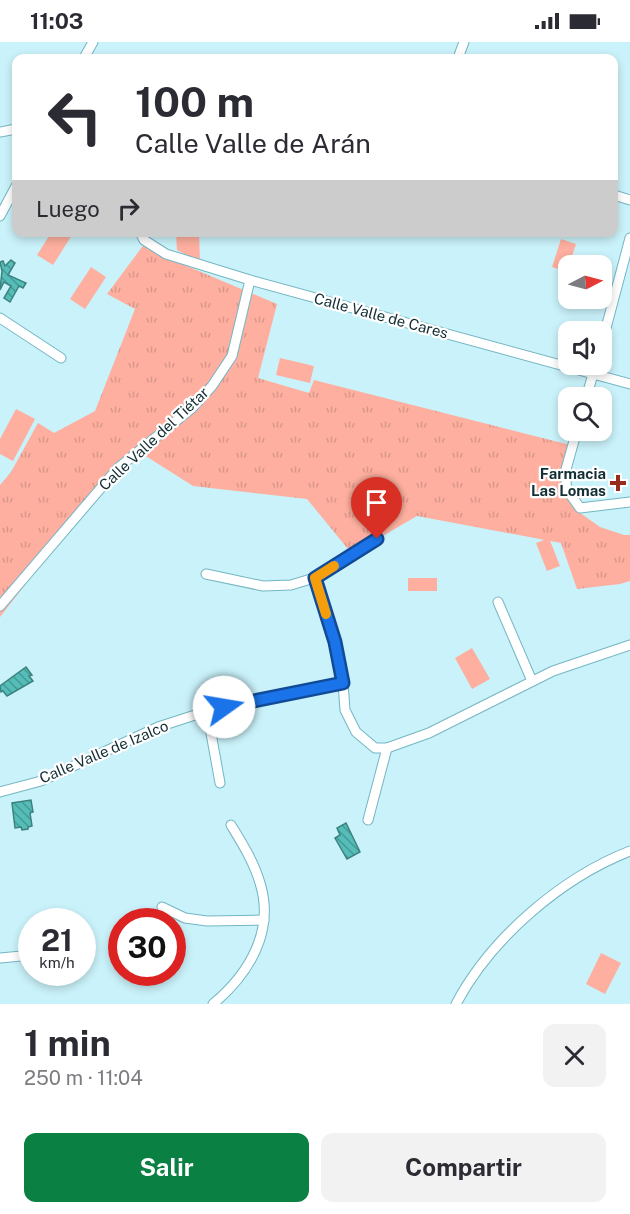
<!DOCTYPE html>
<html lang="es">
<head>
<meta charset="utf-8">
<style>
  :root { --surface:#fff; --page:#f2f2f3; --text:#2b2b33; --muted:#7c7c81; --accent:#0b8043 }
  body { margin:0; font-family:"Public Sans",sans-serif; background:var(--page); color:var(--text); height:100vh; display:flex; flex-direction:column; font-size:22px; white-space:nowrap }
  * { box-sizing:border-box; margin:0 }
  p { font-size:20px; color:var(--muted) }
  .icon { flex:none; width:33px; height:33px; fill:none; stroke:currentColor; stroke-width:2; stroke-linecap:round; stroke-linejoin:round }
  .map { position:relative; height:962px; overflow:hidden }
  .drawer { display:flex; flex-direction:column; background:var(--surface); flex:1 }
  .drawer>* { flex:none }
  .banner { position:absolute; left:12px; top:12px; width:606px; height:183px; border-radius:12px; box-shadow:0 3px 9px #0003; background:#fff; color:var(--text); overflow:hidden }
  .needle { width:39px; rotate:84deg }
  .buttons { position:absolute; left:558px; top:213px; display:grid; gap:12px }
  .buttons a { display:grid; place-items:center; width:54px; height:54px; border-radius:12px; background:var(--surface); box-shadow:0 3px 9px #0003; font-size:30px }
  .speed { position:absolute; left:18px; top:866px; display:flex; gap:12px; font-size:30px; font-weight:700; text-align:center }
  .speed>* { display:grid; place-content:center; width:78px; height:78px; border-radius:50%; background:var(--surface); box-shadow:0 3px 9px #0003; line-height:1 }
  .speed small { font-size:15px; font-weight:400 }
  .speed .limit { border:9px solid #d22; background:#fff; color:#111 }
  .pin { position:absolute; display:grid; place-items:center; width:51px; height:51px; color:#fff; margin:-62px -26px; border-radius:50% 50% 50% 0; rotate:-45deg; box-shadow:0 0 6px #0007 }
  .pin .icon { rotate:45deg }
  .me { position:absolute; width:66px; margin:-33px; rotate:77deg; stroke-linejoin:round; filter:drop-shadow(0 0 4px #0008) }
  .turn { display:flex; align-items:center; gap:21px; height:126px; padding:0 24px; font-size:27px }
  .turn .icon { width:78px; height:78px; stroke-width:2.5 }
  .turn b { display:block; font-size:42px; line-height:51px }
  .then { display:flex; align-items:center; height:57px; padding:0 24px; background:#0003; gap:12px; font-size:22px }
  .round { display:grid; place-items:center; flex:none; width:63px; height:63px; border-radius:12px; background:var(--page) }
  .overview { display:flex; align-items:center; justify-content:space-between; height:102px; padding:0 24px }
  h1 { font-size:36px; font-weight:700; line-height:45px }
  .cta { display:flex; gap:12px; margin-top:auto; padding:12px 24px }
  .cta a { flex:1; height:69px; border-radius:12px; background:var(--accent); color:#fff; font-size:24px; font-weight:700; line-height:69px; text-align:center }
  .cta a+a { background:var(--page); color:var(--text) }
  .status { display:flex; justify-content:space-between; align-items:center; height:42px; padding:0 30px; background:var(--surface); direction:ltr }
  .status svg { height:16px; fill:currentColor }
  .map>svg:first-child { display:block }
  .park { fill:url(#park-tufts) }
  .garden { fill:#feaf9f }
  .building { fill:url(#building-back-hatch); stroke:#3c827f; stroke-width:1.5 }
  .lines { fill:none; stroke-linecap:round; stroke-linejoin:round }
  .minor-casing { stroke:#73b6c3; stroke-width:11 }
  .minor { stroke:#fff; stroke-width:9 }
  .route-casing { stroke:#114b97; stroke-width:15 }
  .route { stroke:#1a73e8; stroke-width:10 }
  .slow { stroke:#f59e0b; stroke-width:10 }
  .poi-dot { fill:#972d1d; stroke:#fff; stroke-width:2 }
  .labels { text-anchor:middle; stroke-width:4.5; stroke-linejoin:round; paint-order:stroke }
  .street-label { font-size:15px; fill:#122e34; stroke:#fff }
  .poi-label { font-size:15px; font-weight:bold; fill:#122e34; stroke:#fff; text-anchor:end }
</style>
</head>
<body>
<div class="status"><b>11:03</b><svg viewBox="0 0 49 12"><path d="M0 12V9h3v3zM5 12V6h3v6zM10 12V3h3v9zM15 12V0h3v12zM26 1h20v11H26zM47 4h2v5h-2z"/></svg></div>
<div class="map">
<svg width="630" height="962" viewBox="0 0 630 962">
  <defs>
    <pattern id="park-tufts" width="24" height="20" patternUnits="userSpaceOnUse" patternTransform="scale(1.5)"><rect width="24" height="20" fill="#feaf9f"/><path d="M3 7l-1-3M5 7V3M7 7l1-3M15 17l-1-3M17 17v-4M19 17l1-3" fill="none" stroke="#d9978a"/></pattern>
    <pattern id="building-back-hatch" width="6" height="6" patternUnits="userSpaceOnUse" patternTransform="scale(1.5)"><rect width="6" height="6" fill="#55bdb8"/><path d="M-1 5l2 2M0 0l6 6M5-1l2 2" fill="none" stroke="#459a96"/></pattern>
  </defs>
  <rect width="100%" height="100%" fill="#caf2fa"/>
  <path class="park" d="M145,201L168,216L277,262L258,336L309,351L314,338L570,403L562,428L576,468L600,485L624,493H630V539L620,542L577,547L561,501L417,474L381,495L378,490L348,507L307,457L193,444L141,411C87,459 45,518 0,575V443L11,430L38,381L54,391L95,369L135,267L107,252Z"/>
  <g class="garden">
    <path d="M51,191H68L72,193L53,223L37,213Z"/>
    <path d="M176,191H199L200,220L177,208Z"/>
    <path d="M561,197L576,202L567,230L552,225Z"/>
    <path d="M91,225L106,235L85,267L70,257Z"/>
    <path d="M280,316L314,324L310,341L276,333Z"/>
    <path d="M16,367L35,377L13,419L0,412V397Z"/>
    <path d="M549,496L560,524L547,529L536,501Z"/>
    <rect x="408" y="536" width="29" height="13"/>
    <path d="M472,606L490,637L472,647L455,616Z"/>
    <path d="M601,911L621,921L605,952L586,942Z"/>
  </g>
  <g class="building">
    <path d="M11,218L15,221L8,233L26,241L23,246L19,244L10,260L4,256L11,244L4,240L0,248L2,229L0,220L3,219L5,224Z"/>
    <path d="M26,625L32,633L29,634L33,639L7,654L3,649L1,650L0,644Z"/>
    <path d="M31,758L33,770L30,771L32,784L28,785V787L22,788L21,785L15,786L12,761Z"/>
    <path d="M346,781L360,810L347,817L335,796L340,793L337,786Z"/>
  </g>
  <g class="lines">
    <defs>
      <g id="minor">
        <path d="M84,16L93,0"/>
        <path d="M458,16L464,0"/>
        <path d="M0,90L16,87"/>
        <path d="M614,153L630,158"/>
        <path d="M0,174L16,144"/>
        <path d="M140,190L144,198L166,212L250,238L630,342"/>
        <path d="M0,276L61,316"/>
        <path d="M602,301L630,196"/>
        <path d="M586,356L596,322"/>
        <path d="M577,388L565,431L567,448L580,466L630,460"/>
        <path d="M206,532L263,544L291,543L314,536L335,600L343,641"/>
        <path d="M314,536L377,497"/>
        <path d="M498,560L532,639"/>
        <path d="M0,564L118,426L192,366L212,344L232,314L250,238"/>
        <path d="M207,669L220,741"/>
        <path d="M0,750L41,739L158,685L192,674L240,660L343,641L345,668L356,690L375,706H387L429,691L553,629L630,603"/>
        <path d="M368,778L387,706"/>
        <path d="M162,865L185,876L207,879L264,878"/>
        <path d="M0,916L32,913"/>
        <path d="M213,962C249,932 275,889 260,841C254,820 242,801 231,783"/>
        <path d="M456,962C491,896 561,836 630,809"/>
      </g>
    </defs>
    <use href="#minor" class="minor-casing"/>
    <use href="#minor" class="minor"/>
  </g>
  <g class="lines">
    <defs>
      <path id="route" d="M224,665L343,641L335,600L315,536L377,497"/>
    </defs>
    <use href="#route" class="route-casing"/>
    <use href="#route" class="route"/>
    <path class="slow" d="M326,572L315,536L334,524"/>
  </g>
  <path class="poi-dot" d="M615 432h6v6h6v6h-6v6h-6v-6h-6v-6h6z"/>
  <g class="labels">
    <g class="street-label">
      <text transform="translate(381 274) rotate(15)" y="5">Calle Valle de Cares</text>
      <text transform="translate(154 397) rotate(-43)" y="5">Calle Valle del Tiétar</text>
      <text transform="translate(104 710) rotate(-23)" y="5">Calle Valle de Izalco</text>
    </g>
    <g class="poi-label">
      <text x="606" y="437">Farmacia<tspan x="606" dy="17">Las Lomas</tspan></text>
    </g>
  </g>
</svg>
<div class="buttons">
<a><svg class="needle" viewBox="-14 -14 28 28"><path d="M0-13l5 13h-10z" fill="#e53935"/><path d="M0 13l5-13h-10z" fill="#7c7c81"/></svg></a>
<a><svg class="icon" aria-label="sound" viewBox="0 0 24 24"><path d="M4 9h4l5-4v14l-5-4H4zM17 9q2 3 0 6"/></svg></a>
<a><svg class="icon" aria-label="search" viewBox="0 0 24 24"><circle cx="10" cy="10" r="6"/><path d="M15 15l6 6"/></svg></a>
</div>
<div class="speed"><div>21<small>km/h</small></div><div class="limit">30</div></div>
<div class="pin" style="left:377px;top:497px;background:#d93025"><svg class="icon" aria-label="arrive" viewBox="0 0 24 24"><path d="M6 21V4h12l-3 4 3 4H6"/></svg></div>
<svg class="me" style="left:224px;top:665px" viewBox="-20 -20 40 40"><circle r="19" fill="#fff"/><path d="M0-13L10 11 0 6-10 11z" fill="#1a73e8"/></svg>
<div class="banner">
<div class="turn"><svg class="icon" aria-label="left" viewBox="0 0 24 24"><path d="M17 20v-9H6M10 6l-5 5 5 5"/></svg><div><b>100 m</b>Calle Valle de Arán</div></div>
<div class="then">Luego<svg class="icon" aria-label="right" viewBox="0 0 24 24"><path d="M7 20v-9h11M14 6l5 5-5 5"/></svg></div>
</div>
</div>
<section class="drawer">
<div class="overview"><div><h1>1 min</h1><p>250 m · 11:04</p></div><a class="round"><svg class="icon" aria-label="close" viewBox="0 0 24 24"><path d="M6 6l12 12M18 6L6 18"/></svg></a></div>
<div class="cta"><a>Salir</a><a>Compartir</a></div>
</section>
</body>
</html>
